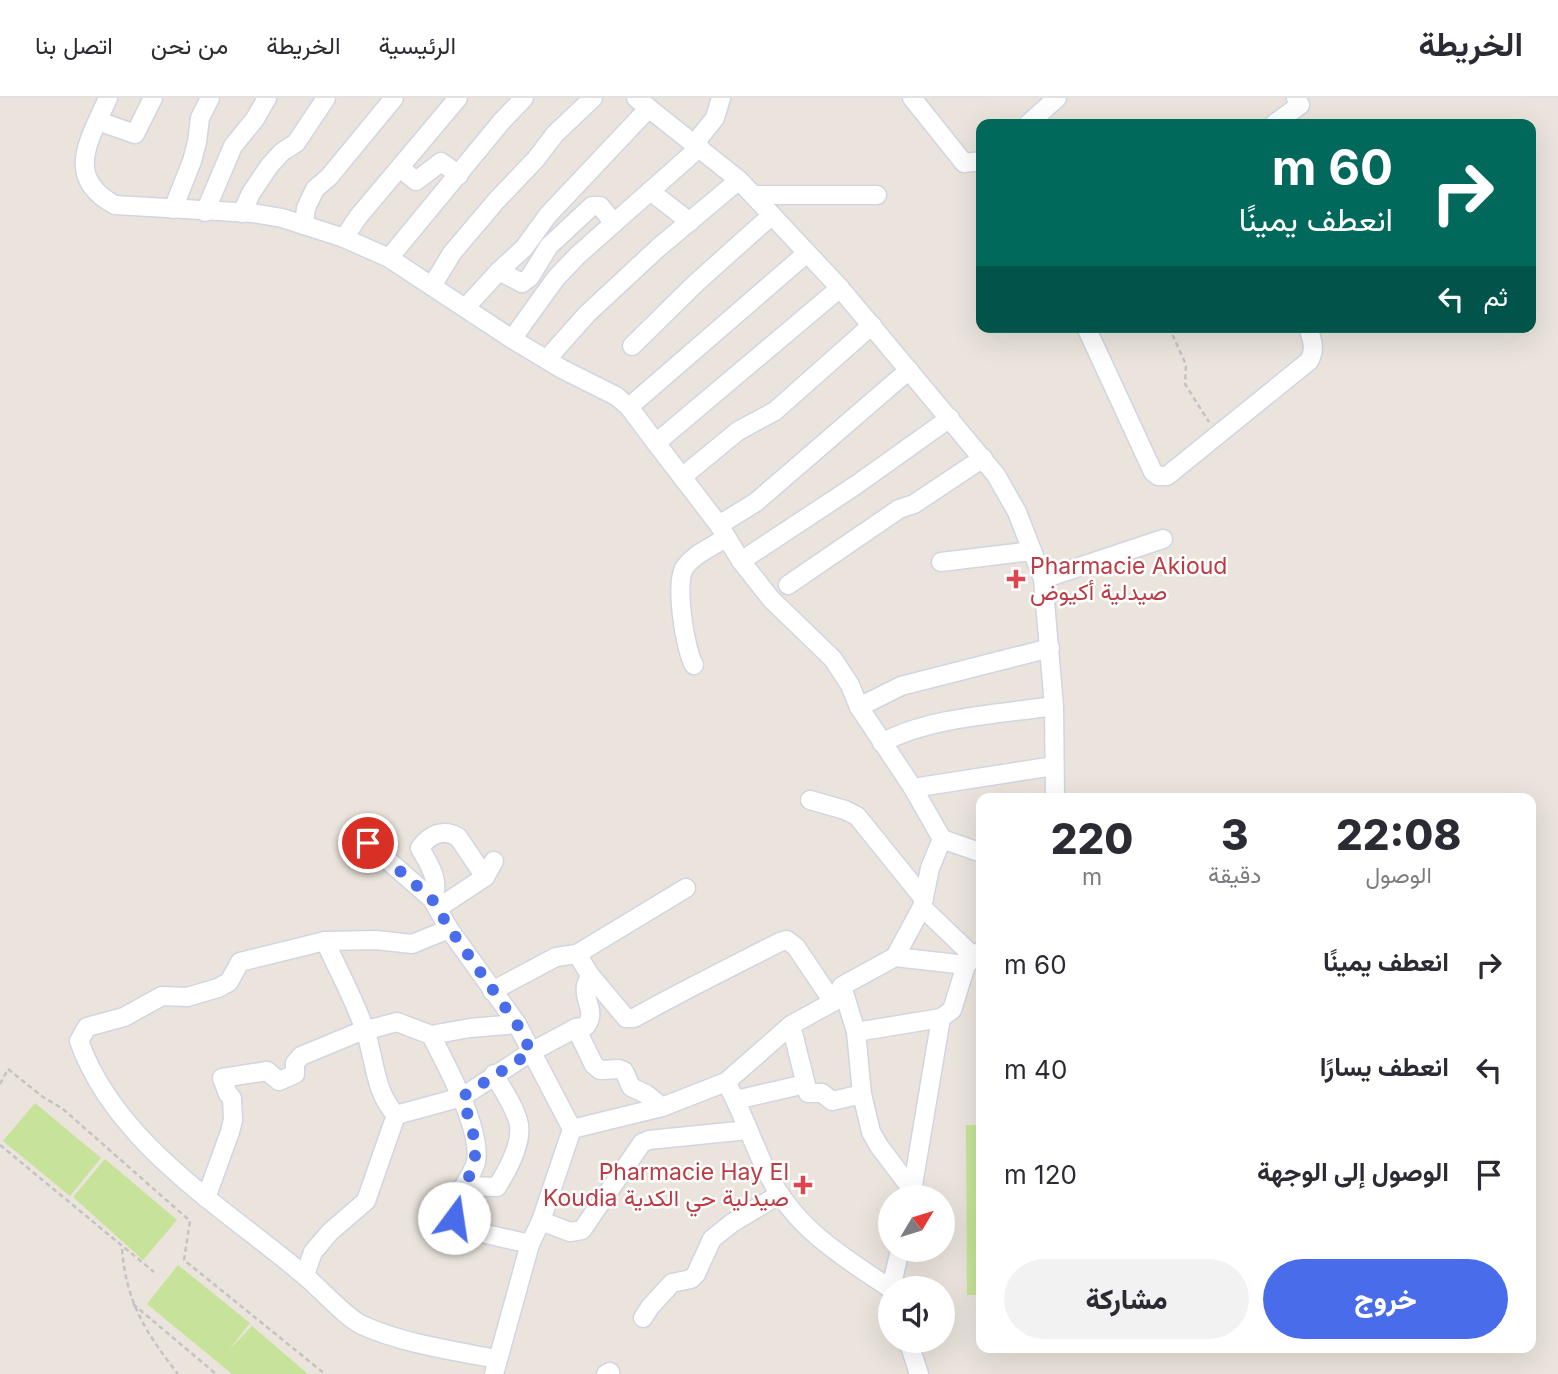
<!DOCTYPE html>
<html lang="ar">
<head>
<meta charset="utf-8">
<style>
  :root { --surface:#fff; --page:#f2f2f3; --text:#2b2b33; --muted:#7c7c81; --line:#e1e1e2; --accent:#496dea }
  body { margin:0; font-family:Inter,Vazirmatn,sans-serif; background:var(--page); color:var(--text); direction:rtl; height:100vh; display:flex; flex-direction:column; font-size:26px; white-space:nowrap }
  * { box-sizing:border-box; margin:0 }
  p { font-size:23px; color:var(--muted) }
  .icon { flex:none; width:38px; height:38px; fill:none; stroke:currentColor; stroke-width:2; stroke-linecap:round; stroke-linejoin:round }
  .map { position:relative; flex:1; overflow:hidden; direction:ltr }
  .panel { position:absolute; left:976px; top:695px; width:560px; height:560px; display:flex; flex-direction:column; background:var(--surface); border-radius:14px; box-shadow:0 7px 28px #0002; direction:rtl }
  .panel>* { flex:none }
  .hud { position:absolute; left:976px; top:21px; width:560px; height:214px; border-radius:14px; box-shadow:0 7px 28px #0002; direction:rtl; background:#00695c; color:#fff; overflow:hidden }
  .needle { width:46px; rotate:52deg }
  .fabs { position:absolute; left:878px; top:1087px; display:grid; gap:14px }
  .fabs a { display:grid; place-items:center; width:77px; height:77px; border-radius:50%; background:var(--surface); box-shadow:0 7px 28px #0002; font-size:35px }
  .pin { position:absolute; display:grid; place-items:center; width:60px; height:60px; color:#fff; margin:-30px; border:4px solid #fff; border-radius:50%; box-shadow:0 2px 7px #0007 }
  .me { position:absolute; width:77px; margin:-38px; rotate:14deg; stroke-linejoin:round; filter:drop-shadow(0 0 5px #0008) }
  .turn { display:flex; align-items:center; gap:24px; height:147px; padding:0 28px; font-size:32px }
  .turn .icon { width:91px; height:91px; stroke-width:2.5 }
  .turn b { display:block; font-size:49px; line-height:60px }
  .then { display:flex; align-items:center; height:66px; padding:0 28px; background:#0003; gap:14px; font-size:26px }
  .eta { display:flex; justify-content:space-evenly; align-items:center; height:119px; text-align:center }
  .eta b { font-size:42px; font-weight:800; line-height:49px }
  .cta { display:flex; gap:14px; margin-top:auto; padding:14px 28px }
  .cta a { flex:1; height:80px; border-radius:42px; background:var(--accent); color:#fff; font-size:28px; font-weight:800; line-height:80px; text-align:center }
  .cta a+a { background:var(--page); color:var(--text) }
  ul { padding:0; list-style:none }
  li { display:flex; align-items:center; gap:21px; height:105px; padding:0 28px }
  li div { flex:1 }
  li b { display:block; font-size:26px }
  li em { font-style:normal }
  header { display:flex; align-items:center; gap:42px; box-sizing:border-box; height:98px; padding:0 35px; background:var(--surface); border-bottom:2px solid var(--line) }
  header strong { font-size:33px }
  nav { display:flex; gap:38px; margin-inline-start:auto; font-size:24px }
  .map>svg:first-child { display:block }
  .pitch { fill:#c6e399 }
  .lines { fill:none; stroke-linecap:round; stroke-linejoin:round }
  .minor-casing { stroke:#d1d5e1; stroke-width:21 }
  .path { stroke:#c3c3c3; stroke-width:2.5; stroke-dasharray:5 3.5; stroke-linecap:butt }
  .minor { stroke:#fff; stroke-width:18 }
  .route { stroke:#496dea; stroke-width:12; stroke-dasharray:0 21.6 }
  .health-dot { fill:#e0444e; stroke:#fff; stroke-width:2.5 }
  .labels { text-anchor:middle; stroke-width:5; stroke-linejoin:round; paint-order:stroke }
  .health-label { font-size:23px; fill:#be3a42; stroke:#fff; text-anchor:start }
</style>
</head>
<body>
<header>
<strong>الخريطة</strong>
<nav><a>الرئيسية</a><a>الخريطة</a><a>من نحن</a><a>اتصل بنا</a></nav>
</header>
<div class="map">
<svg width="1558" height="1276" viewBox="0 0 1558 1276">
  <rect width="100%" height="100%" fill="#eae4dc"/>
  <g class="pitch">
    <path d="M35,1005L101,1060L70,1098L3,1043Z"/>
    <path d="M966,1027H982V1197H967Z"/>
    <path d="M105,1061L177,1122L143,1162L73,1099Z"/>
    <path d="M178,1167L250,1225L229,1252L252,1228L308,1276H232L147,1206Z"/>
  </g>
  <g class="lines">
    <defs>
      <g id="minor">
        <path d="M108,0C90,41 63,79 115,107L253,115L282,120L344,140L389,160L512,241L562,271L616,298L629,309L656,345L719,427L741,463L771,501L833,561L850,587L859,609L913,690L942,741L930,770L922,809L895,859L842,888L833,904L791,927L726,984C743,1014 753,1047 769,1078C796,1131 843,1159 891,1191"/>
        <path d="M636,0L739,82L840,190L996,377L1017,414L1043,481L1054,608L1055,700"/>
        <path d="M912,0L964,65L982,63"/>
        <path d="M98,23L135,36L153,0"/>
        <path d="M1028,26L1057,0"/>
        <path d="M1274,26L1300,7L1296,0"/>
        <path d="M695,45L715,20L721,0"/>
        <path d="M400,70L416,83L441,64L459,77"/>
        <path d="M650,93L690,124"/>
        <path d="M753,97H877"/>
        <path d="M173,111L192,63L197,44L200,20L210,0"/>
        <path d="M205,114L233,48L255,21L267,0"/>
        <path d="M242,115L251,95L270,67L282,54L296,45L326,0"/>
        <path d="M304,127L306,110L315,91L329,79L394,0"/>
        <path d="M344,140L358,119L458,0"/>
        <path d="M389,160L502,23L524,0"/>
        <path d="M499,173L522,185L530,179L549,148L592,108H600L614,125"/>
        <path d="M432,188L452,155L496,103L536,61L555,36L593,0"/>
        <path d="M466,209L499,173L524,150L548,117L649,10"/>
        <path d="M1086,229L1153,374L1158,378H1167L1309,263C1316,252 1312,241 1308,229"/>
        <path d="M512,241L556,180L578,157L700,49"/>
        <path d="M632,248L696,185L772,117"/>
        <path d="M547,261L587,216L658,150L739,82"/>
        <path d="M629,309L807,155"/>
        <path d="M656,345L840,190"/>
        <path d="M682,379L738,333L775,313L872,227"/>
        <path d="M719,427L756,404L909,272"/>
        <path d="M741,463L856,387L950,320"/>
        <path d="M941,464L1032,453"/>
        <path d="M1043,481L1163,441"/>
        <path d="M788,487L899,411L914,406L983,360"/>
        <path d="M694,567C685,552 674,483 685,469C694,456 713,448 726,440"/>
        <path d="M859,609L901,588L1050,550"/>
        <path d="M882,645C928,619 1001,616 1054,608"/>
        <path d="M913,690L1054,668"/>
        <path d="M810,702L845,712L857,718L924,801"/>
        <path d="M355,729L368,745L432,801L449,831L517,926L572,1031L541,1123L530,1146L494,1276"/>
        <path d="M942,741L982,755"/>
        <path d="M432,801C442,784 428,765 420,750C429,737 443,730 458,739L485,779"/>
        <path d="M922,809L974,859"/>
        <path d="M438,810L485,779L494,763"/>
        <path d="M449,831L412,846L376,842L325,843L240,864L229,884L218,890L187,899L162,898L124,919L87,929L79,943C116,1047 225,1110 305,1178C321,1191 345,1219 362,1227C400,1245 455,1253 496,1261"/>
        <path d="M325,843C338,872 354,901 365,932C375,960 374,994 396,1017"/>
        <path d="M577,856L590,877L626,920H634C682,893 731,869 780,844L787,842L796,849L833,904"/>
        <path d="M895,859L966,867"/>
        <path d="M842,888L856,934L862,996L871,1034L879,1048L913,1093"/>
        <path d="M492,893L556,859L577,856L686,790"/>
        <path d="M791,927L808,995H822L832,1003L862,996"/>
        <path d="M576,930L594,967L600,972L619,971L624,973L631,989L646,996L662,1009"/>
        <path d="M856,934L941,920"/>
        <path d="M431,937C446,967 482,1031 476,1064C474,1072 468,1081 464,1088"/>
        <path d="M494,976C502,991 516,1010 519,1027C522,1047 507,1073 497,1089L464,1088L453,1099L457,1111L455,1125L473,1133L530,1146"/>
        <path d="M736,1002L805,986"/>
        <path d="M396,1017L462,999L531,954L576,930L586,928C597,914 583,902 586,888C586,886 590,878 590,877"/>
        <path d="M572,1031L662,1009L726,984"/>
        <path d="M911,1099L941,920L952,912L966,867L982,852"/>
        <path d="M206,1100L230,1034L233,1022L232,1000L228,996L222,980L267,973L279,983L295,976V965L301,958L359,934L397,924L431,937L470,930L517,926"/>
        <path d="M541,1123L570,1134L582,1132L642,1045L649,1042L748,1032"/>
        <path d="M305,1177L313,1154L330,1134L366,1103L396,1017"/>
        <path d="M891,1190L900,1152"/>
        <path d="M643,1220L650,1209L672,1185L691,1181L696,1176L712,1141L732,1125L780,1096"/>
        <path d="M908,1242L919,1276"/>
        <path d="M606,1276L610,1274"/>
      </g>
    </defs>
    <use href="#minor" class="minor-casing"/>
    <g class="path">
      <path d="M1169,229L1186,267L1185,286L1209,324"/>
      <path d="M0,986L8,971L43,999L63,1011L190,1123L184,1162L325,1276"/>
      <path d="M0,1047L154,1174"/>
      <path d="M122,1151C126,1204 146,1235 178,1276"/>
      <path d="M133,1206L216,1276"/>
    </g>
    <use href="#minor" class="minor"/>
  </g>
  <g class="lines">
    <path class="route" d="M368,745L432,801L450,831L517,926L531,954L462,999C475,1040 487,1066 453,1099L457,1111L454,1120"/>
  </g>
  <g class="health-dot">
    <path d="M1012.5 470.5h7v7h7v7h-7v7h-7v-7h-7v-7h7z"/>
    <path d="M799.5 1076.5h7v7h7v7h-7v7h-7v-7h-7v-7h7z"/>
  </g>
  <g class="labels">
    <g class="health-label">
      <text x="1030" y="476">Pharmacie Akioud<tspan x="1030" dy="26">صيدلية أكيوض</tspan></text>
      <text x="789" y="1082" text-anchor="end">Pharmacie Hay El<tspan x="789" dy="26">Koudia صيدلية حي الكدية</tspan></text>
    </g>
  </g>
</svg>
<div class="fabs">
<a><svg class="needle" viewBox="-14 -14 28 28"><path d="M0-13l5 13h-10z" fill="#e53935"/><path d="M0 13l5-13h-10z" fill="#7c7c81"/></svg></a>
<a><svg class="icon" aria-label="sound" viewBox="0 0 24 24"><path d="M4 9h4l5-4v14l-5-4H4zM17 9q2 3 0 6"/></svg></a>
</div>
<div class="pin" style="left:368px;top:745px;background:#d93025"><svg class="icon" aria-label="arrive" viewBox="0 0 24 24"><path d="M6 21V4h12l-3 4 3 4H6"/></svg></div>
<svg class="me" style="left:454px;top:1120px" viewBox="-20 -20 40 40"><circle r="19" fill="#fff"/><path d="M0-13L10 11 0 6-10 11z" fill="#496dea"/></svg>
<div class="hud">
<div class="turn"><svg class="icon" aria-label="right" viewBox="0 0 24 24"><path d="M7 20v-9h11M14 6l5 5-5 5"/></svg><div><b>60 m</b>انعطف يمينًا</div></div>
<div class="then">ثم<svg class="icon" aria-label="left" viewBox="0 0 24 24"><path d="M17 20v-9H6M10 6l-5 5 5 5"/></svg></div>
</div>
<section class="panel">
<div class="eta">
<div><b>22:08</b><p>الوصول</p></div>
<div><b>3</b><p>دقيقة</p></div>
<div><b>220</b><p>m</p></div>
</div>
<ul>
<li><svg class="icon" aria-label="right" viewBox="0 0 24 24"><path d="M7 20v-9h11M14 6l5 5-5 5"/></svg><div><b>انعطف يمينًا</b></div><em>60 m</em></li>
<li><svg class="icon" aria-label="left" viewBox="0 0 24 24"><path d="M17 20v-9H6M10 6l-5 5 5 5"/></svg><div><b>انعطف يسارًا</b></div><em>40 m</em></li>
<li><svg class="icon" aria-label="arrive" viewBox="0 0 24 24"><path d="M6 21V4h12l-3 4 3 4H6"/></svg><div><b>الوصول إلى الوجهة</b></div><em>120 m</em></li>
</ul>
<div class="cta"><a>خروج</a><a>مشاركة</a></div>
</section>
</div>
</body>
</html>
